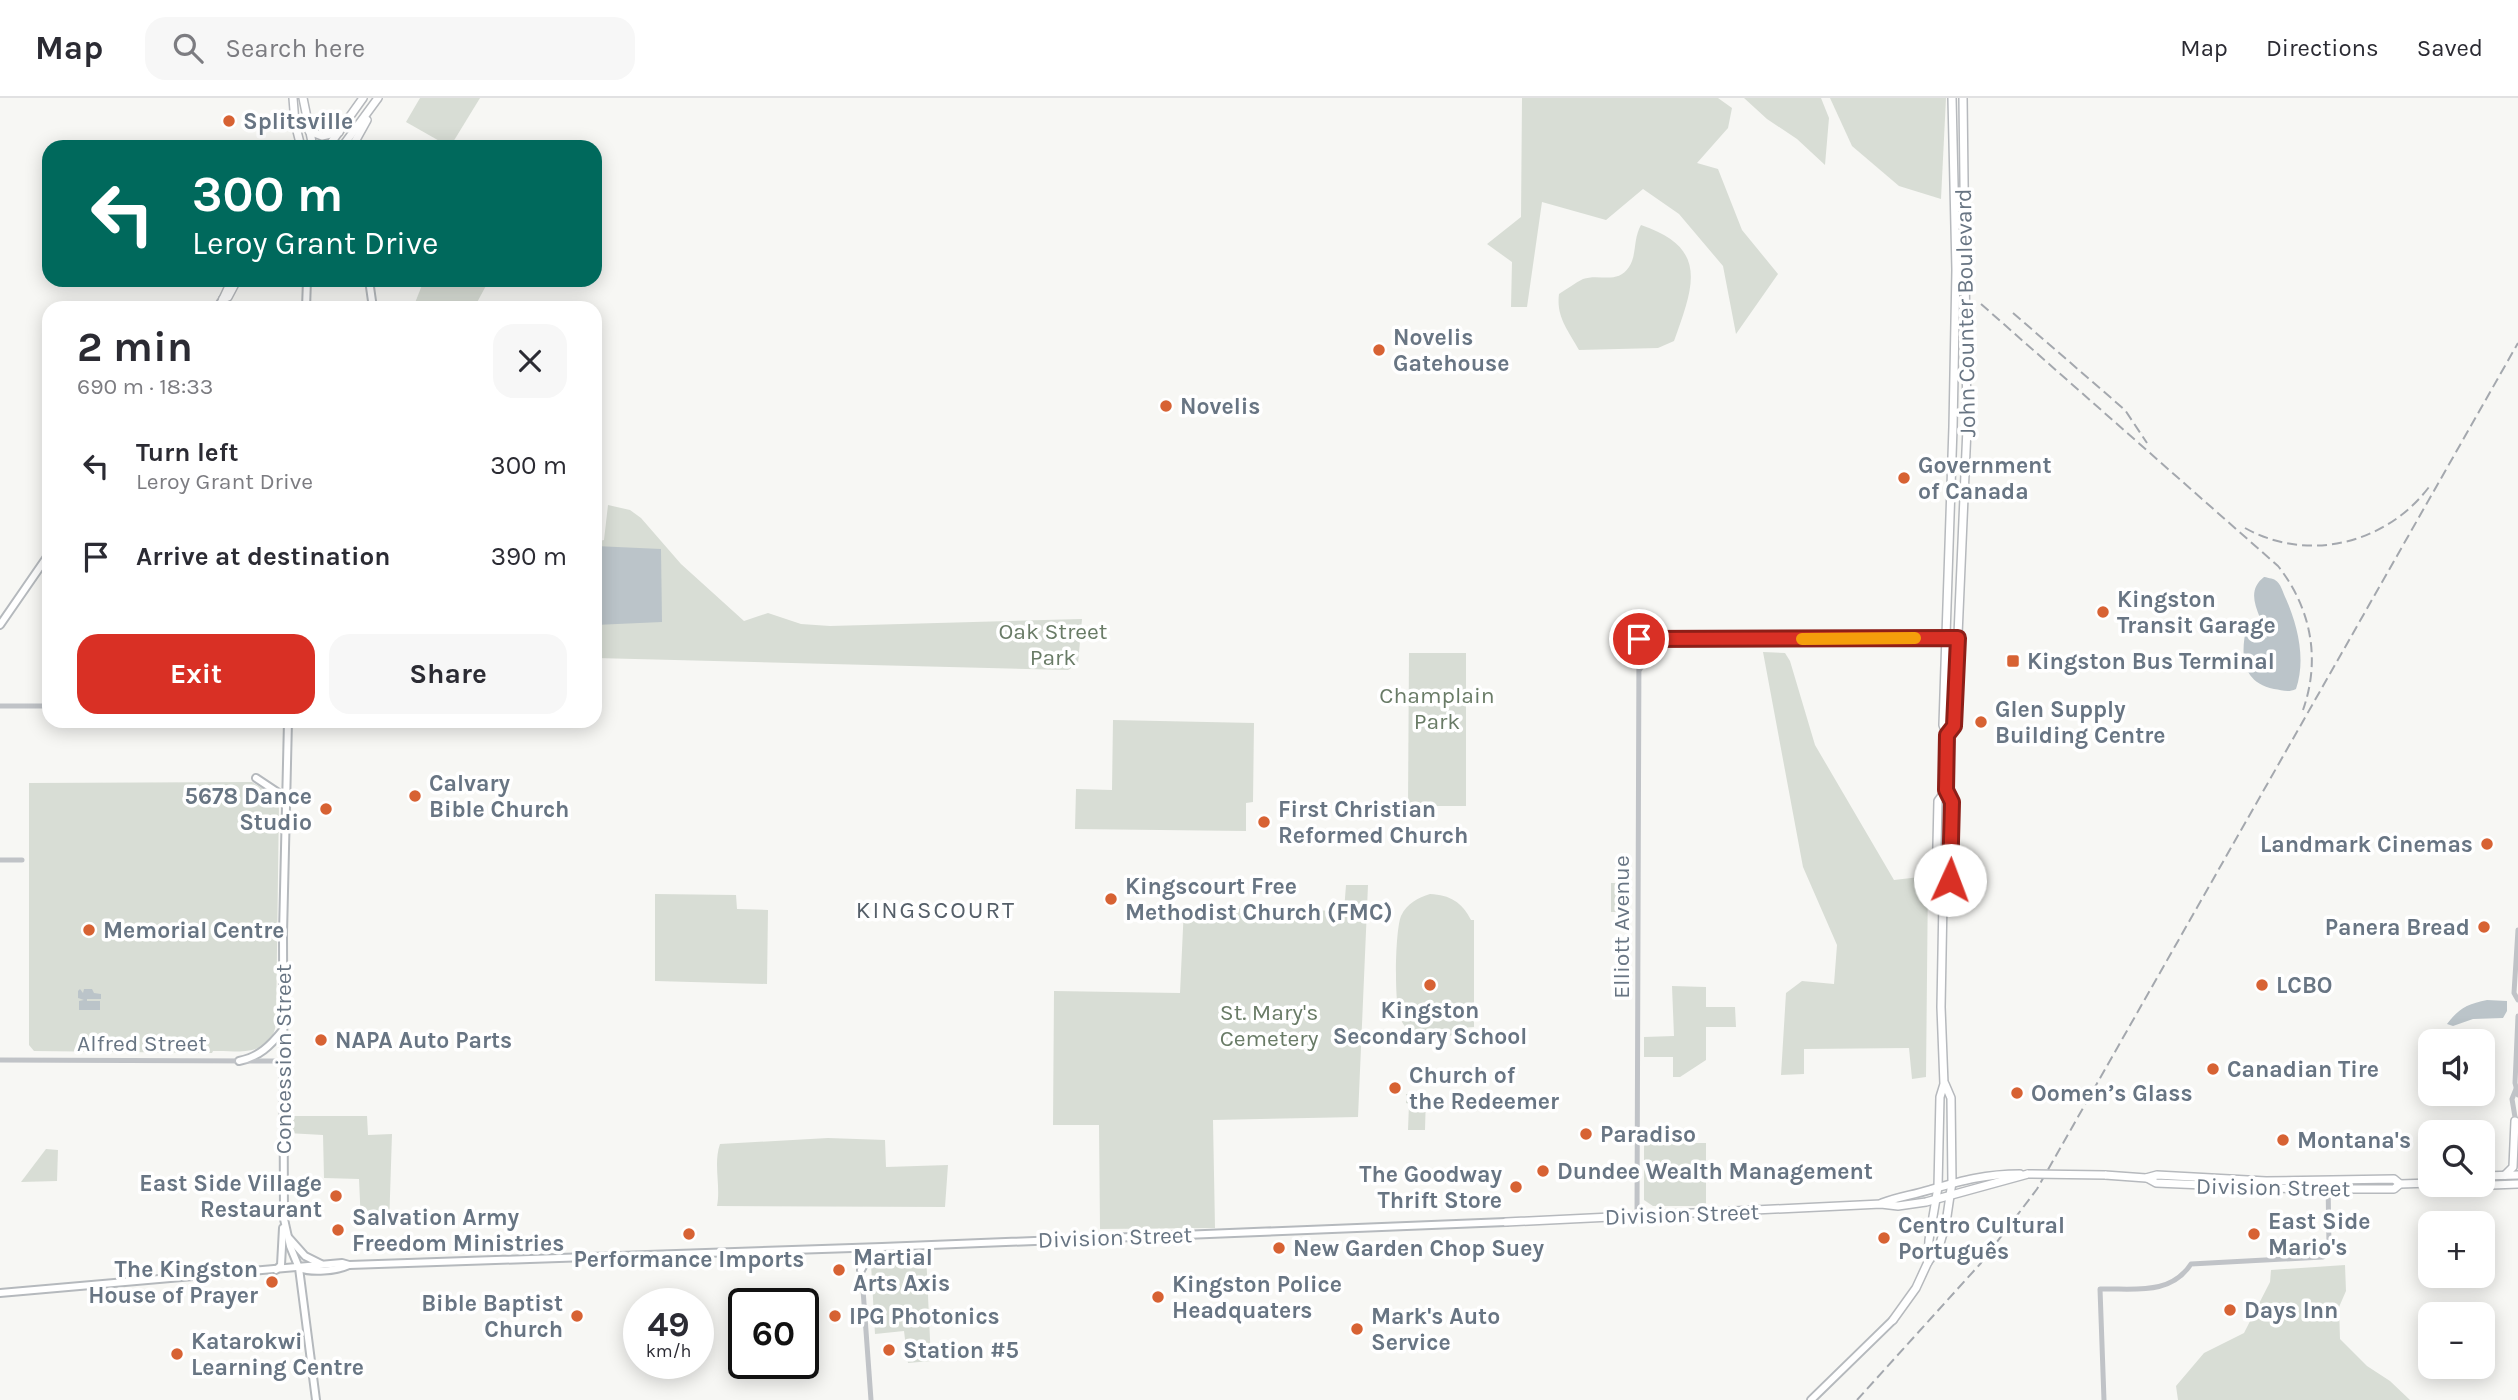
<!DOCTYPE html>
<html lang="en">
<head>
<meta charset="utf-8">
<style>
  :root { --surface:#fff; --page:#f7f7f7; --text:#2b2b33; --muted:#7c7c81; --line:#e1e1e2; --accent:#d93025 }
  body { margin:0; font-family:Karla,sans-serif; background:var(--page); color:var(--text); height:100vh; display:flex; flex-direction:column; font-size:26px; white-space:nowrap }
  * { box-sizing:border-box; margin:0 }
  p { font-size:23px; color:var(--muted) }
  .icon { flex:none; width:38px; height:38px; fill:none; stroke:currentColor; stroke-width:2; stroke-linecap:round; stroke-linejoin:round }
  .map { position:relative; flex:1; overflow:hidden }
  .sheet { position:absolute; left:42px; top:203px; width:560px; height:427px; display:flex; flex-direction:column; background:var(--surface); border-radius:21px; box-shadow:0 4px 18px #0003 }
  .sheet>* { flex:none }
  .guide { position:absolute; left:42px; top:42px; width:560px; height:147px; border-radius:21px; box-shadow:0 4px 18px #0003; background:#00695c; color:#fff; overflow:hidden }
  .fabs { position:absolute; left:2418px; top:931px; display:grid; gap:14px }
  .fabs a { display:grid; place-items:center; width:77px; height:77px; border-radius:14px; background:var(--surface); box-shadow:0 4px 18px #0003; font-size:35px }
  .speed { position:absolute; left:623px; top:1190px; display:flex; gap:14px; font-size:35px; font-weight:700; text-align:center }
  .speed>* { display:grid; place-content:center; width:91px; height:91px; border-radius:50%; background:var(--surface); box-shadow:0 4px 18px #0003; line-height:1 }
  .speed small { font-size:18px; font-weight:400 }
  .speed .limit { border:4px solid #111; border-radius:10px; background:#fff; color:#111 }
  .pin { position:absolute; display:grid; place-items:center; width:60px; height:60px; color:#fff; margin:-30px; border:4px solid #fff; border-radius:50%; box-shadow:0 2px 7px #0007 }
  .me { position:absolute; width:77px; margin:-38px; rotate:2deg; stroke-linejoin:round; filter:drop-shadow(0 0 5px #0008) }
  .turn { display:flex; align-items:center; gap:24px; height:147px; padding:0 35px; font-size:32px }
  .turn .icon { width:91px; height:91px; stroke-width:2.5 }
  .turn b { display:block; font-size:49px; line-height:60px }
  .round { display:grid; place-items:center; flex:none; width:74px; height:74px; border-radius:21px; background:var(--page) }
  .overview { display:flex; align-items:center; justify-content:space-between; height:119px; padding:0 35px }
  h1 { font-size:42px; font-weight:700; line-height:52px }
  .cta { display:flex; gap:14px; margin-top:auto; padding:14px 35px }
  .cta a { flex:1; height:80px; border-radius:21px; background:var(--accent); color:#fff; font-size:28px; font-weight:700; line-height:80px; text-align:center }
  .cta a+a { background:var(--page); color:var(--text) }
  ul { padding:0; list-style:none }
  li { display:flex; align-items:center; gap:21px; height:91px; padding:0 35px }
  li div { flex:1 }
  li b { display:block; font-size:26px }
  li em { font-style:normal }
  header { display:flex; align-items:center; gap:42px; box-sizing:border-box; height:98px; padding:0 35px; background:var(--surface); border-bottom:2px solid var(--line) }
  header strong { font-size:33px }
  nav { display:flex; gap:38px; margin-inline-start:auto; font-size:24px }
  .search { width:490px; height:63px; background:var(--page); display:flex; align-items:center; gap:18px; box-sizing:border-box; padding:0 24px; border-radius:21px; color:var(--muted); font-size:26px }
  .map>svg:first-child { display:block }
  .green { fill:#d8ddd5 }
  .water { fill:#bbc4c9 }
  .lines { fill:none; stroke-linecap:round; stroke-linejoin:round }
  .secondary-casing { stroke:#b5b9bd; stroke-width:10 }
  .primary-casing { stroke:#b6b9bd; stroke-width:10 }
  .tertiary { stroke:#c0c3c7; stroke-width:5 }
  .secondary { stroke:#fff; stroke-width:6 }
  .primary { stroke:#fff; stroke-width:7 }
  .rail { stroke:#a4a8ae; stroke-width:2; stroke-dasharray:10 5; stroke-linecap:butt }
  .primary-bridge-casing { stroke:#b6b9bd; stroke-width:10; stroke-linecap:butt }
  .primary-bridge { stroke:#fff; stroke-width:7 }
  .route-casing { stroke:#8d1f18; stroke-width:18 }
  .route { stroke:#d93025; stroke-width:12 }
  .slow { stroke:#f59e0b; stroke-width:12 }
  .poi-dot { fill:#d76233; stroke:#fff; stroke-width:2.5 }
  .labels { text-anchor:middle; stroke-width:7; stroke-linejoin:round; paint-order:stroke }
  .poi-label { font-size:23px; font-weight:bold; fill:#687583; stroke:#fff; text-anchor:start }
  .street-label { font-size:23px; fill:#687583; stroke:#fff }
  .park-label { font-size:23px; fill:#697b66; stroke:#fff }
  .neighbourhood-label { font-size:24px; letter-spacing:2px; fill:#555f69; stroke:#fff }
</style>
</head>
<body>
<header>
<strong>Map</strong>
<div class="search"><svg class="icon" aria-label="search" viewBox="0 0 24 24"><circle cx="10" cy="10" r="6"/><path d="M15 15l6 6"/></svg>Search here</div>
<nav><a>Map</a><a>Directions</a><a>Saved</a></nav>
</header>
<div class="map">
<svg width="2518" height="1302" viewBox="0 0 2518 1302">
  <rect width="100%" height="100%" fill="#f7f7f4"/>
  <g class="green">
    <path d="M420,0H480L450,49L406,24Z"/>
    <path d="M1522,0H1718L1732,10L1728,30L1697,65L1718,71L1742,132L1778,176L1736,236L1723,168L1679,116L1643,91L1606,122L1542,104L1527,209H1511L1512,164L1487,146L1521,119Z"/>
    <path d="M1744,0H1821L1829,20L1825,67L1797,41L1767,21Z"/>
    <path d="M1830,0H1946L1941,101L1899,88L1852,48Z"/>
    <path d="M1641,127C1709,150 1694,187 1674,243L1658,250L1579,252C1568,232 1556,219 1559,196C1567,191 1575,185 1583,181C1599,175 1617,187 1629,169C1637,157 1633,141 1641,127Z"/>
    <path d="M424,182H485L488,184L474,210H413Z"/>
    <path d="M608,407L630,412L641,420L681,466L744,523L768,515L801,526L830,528L1082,521L1078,566L1068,572L595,560V444L604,442Z"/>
    <path d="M1763,554L1785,555L1790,563L1815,647L1894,782L1928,778L1926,979L1912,981L1909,950L1804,951V976L1781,977L1786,895L1802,883L1834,886L1837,847L1803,769Z"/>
    <path d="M1409,555H1466V708H1408Z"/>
    <path d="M1113,622L1254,625L1253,704L1246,705V733L1075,731L1076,691L1112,692Z"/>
    <path d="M252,684L278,700L279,704L276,925C272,959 239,953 213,953L212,955L34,953L29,947V685Z"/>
    <rect x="1611" y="785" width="8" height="29"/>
    <path d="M1346,787H1368L1358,1019L1213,1022L1215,1130L1100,1131L1099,1027H1053L1054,893L1180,895L1184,809L1344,813Z"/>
    <path d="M655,796L736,797L737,811L768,812L767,886L655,883Z"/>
    <path d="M1430,796C1450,797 1462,804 1471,822H1474V929C1453,929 1447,951 1419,939C1410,935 1404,929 1400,920C1394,905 1395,833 1401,818C1407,805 1418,800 1430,796Z"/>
    <path d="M1672,888L1706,889V909H1735L1736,929H1706V962L1680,979H1673V959H1644V939L1674,938Z"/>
    <path d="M1406,996H1426L1425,1032H1408L1409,1006L1406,1005Z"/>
    <path d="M288,1018H367L368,1037L392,1036L389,1129L361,1126L359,1081L324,1080L323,1037L287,1035Z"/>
    <path d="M828,1040L885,1042L886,1069L948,1067L945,1109L717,1108C721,1088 713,1066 720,1046Z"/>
    <path d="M1644,1045H1706V1108H1653L1644,1102Z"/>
    <path d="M46,1051L58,1052L57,1083L21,1084Z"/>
    <path d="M926,1154L931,1263L908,1265L904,1233L875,1236L871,1166C883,1152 909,1155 926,1154Z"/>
    <path d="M2345,1167L2346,1193L2339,1209L2340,1241L2367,1268L2390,1283L2410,1302H2178L2176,1288L2204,1255L2244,1235L2270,1184L2271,1172Z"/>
  </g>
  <g class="water">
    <path d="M595,448L661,451L662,524L595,527Z"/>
    <path d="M2264,479C2265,479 2274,481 2275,482C2281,485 2283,495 2286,501C2298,528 2306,562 2296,591C2288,595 2282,592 2274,591C2241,584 2240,556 2247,527H2251L2267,540C2263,519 2242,496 2264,479Z"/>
    <path d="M80,891L83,895L84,891H92L94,895L101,896V901H87V903H100V912H79V903L84,902L78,900V893Z"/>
    <path d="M2487,902L2507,903V913L2503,920L2473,921L2453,928L2447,926C2459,910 2468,906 2487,902Z"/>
  </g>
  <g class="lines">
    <defs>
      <g id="secondary">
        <path d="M369,182L373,210"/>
        <path d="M217,210L223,201"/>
        <path d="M306,210L307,182"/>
        <path d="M0,527L49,456"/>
        <path d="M288,623L283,836L284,1121L290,1148L299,1170L316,1302"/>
        <path d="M256,680L280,696L285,706"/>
        <path d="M239,963C259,959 270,948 283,932"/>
        <path d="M289,1140L305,1158L321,1166"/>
        <path d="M299,1170C312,1175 336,1173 349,1167"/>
        <path d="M276,1172L281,1167L283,1130"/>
        <path d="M861,1172L871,1154L880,1150"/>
        <path d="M0,1195L342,1165L349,1167L882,1149L1506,1124"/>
        <path d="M1811,1302L1893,1222"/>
      </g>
      <g id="primary">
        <path d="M293,0L295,25L301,49"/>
        <path d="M303,0L313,49"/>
        <path d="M309,33L322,38L339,34"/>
        <path d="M328,49L363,0"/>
        <path d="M342,49L378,0"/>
        <path d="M352,49L367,22"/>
        <path d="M223,201L228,199L237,182"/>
        <path d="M223,201L229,188L235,185"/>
        <path d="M1947,637L1954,629L1967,330L1963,0"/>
        <path d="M1943,802L1949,792L1952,704C1939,680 1954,652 1943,627L1953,329L1956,172L1952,0"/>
        <path d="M2105,1077L2146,1080L2157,1077L2266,1083L2394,1081L2400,1086"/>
        <path d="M2505,1077L2513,1069L2515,1023"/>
        <path d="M2483,1078L2518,1077"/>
        <path d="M2147,1080L2156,1085L2301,1091H2394L2400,1086L2431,1085"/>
        <path d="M2436,1087L2440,1089L2518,1086"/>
        <path d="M1882,1105C1897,1099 1913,1097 1929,1092C1961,1083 1985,1076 2020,1076"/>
        <path d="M1506,1124L1881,1106L1898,1108L1926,1104L2028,1076"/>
        <path d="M1928,1164L1929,1142L1938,1089L1940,999L1944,986L1941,909L1943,802L1936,791L1938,703L1946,692"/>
        <path d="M1893,1222L1916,1190L1928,1164L1939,1149L1946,1125L1952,1084L1951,1000L1945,986"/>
      </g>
    </defs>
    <use href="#secondary" class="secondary-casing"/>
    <use href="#primary" class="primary-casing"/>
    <g class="tertiary">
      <path d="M1628,541L1958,540"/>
      <path d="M1640,571L1653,553L1671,544"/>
      <path d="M0,608H49"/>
      <path d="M0,762H22"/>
      <path d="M2518,832L2514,895L2518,902"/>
      <path d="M2518,918L2515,985L2518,997"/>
      <path d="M0,962L283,963"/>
      <path d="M2516,991L2512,1001L2516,1025"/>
      <path d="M1637,1117L1639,541"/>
      <path d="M860,1150L871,1302"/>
      <path d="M2104,1302L2100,1191C2134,1190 2170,1198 2191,1166L2323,1159L2327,1156L2329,1148L2328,1082"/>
    </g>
    <use href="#secondary" class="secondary"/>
    <use href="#primary" class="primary"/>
    <g class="rail">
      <path d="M1981,206L2278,468C2311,510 2321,561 2303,612"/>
      <path d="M2013,215L2125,312L2147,345"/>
      <path d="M2245,430C2308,465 2386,446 2429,389"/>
      <path d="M1857,1302L1981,1165L2037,1091L2518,245"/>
    </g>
    <defs>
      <path id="primary-bridge" d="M2028,1076L2105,1077"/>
    </defs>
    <use href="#primary-bridge" class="primary-bridge-casing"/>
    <use href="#primary-bridge" class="primary-bridge"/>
  </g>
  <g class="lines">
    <defs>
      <path id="route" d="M1639,541L1958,540L1954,628L1947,637L1946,692L1952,704L1950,782"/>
    </defs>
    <use href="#route" class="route-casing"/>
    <use href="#route" class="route"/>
    <path class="slow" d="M1802,541L1915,540"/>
  </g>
  <g class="poi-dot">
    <circle cx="229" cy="23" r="7"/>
    <circle cx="1379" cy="252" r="7"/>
    <circle cx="1166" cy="308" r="7"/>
    <circle cx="1904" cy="380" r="7"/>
    <circle cx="2103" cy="514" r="7"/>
    <rect x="2006" y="556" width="14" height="14" rx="3.5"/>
    <circle cx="1981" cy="624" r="7"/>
    <circle cx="415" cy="698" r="7"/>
    <circle cx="326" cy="711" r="7"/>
    <circle cx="1264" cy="724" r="7"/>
    <circle cx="2487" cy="746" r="7"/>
    <circle cx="1111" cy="801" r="7"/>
    <circle cx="2484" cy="829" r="7"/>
    <circle cx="89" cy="832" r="7"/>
    <circle cx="1430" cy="887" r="7"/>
    <circle cx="2262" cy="887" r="7"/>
    <circle cx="321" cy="942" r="7"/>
    <circle cx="2213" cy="971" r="7"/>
    <circle cx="1395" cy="990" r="7"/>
    <circle cx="2017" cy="995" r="7"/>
    <circle cx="1586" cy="1036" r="7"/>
    <circle cx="2283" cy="1042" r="7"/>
    <circle cx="1543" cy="1073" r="7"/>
    <circle cx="1516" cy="1089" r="7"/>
    <circle cx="336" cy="1098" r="7"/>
    <circle cx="338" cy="1132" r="7"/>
    <circle cx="689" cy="1136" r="7"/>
    <circle cx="2254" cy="1136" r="7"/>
    <circle cx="1884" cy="1140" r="7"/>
    <circle cx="1279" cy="1150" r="7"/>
    <circle cx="839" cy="1172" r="7"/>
    <circle cx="272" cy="1184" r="7"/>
    <circle cx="1158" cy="1199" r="7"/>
    <circle cx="2230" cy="1212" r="7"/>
    <circle cx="577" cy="1218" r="7"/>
    <circle cx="835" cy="1218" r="7"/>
    <circle cx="1357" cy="1231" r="7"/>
    <circle cx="889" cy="1252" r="7"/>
    <circle cx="177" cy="1256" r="7"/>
  </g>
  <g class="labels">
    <g class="poi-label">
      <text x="243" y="31">Splitsville</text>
      <text x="1393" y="247">Novelis<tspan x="1393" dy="26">Gatehouse</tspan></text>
      <text x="1180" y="316">Novelis</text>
      <text x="1918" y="375">Government<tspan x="1918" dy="26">of Canada</tspan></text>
      <text x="2117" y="509">Kingston<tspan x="2117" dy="26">Transit Garage</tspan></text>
      <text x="2027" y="571">Kingston Bus Terminal</text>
      <text x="1995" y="619">Glen Supply<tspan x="1995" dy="26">Building Centre</tspan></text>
      <text x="429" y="693">Calvary<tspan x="429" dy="26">Bible Church</tspan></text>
      <text x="312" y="706" text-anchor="end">5678 Dance<tspan x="312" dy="26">Studio</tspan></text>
      <text x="1278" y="719">First Christian<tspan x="1278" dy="26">Reformed Church</tspan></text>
      <text x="2473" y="754" text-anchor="end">Landmark Cinemas</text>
      <text x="1125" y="796">Kingscourt Free<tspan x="1125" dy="26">Methodist Church (FMC)</tspan></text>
      <text x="2470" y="837" text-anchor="end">Panera Bread</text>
      <text x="103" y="840">Memorial Centre</text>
      <text x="2276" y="895">LCBO</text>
      <text x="1430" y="920" text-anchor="middle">Kingston<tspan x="1430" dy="26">Secondary School</tspan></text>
      <text x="335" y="950">NAPA Auto Parts</text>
      <text x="2227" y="979">Canadian Tire</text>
      <text x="1409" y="985">Church of<tspan x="1409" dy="26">the Redeemer</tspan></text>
      <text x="2031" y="1003">Oomen’s Glass</text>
      <text x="1600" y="1044">Paradiso</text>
      <text x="2297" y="1050">Montana's</text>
      <text x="1557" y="1081">Dundee Wealth Management</text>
      <text x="1502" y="1084" text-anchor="end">The Goodway<tspan x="1502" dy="26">Thrift Store</tspan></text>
      <text x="322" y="1093" text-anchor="end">East Side Village<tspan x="322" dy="26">Restaurant</tspan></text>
      <text x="352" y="1127">Salvation Army<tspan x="352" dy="26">Freedom Ministries</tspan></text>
      <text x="2268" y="1131">East Side<tspan x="2268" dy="26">Mario's</tspan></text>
      <text x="1898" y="1135">Centro Cultural<tspan x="1898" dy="26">Português</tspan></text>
      <text x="1293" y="1158">New Garden Chop Suey</text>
      <text x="853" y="1167">Martial<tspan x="853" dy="26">Arts Axis</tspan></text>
      <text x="689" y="1169" text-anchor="middle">Performance Imports</text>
      <text x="258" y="1179" text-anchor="end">The Kingston<tspan x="258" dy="26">House of Prayer</tspan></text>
      <text x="1172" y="1194">Kingston Police<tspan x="1172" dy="26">Headquaters</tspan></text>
      <text x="563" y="1213" text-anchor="end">Bible Baptist<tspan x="563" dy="26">Church</tspan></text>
      <text x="2244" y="1220">Days Inn</text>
      <text x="849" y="1226">IPG Photonics</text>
      <text x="1371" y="1226">Mark's Auto<tspan x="1371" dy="26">Service</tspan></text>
      <text x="191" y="1251">Katarokwi<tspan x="191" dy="26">Learning Centre</tspan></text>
      <text x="903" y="1260">Station #5</text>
    </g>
    <g class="street-label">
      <text transform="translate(1965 215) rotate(-91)" y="8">John Counter Boulevard</text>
      <text transform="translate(1621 829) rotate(-90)" y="8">Elliott Avenue</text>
      <text x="142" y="953">Alfred Street</text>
      <text transform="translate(283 961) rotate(-90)" y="8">Concession Street</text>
      <text transform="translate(2273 1089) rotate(1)" y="8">Division Street</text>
      <text transform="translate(1682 1116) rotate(-2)" y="8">Division Street</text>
      <text transform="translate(1115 1139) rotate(-2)" y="8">Division Street</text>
    </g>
    <g class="park-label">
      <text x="1053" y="541">Oak Street<tspan x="1053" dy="26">Park</tspan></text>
      <text x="1437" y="605">Champlain<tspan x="1437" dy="26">Park</tspan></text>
      <text x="1269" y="922">St. Mary's<tspan x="1269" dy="26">Cemetery</tspan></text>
    </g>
    <g class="neighbourhood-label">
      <text x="936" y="820">KINGSCOURT</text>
    </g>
  </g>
</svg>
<div class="fabs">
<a><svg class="icon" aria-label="sound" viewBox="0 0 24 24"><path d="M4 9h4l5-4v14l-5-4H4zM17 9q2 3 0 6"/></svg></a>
<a><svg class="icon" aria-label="search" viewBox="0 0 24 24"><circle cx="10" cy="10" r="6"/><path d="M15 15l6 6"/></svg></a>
<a>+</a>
<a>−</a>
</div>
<div class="speed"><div>49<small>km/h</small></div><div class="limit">60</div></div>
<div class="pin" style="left:1639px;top:541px;background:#d93025"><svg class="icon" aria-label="arrive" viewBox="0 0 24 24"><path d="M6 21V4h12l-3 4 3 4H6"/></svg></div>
<svg class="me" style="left:1950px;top:782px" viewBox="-20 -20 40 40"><circle r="19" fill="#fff"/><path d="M0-13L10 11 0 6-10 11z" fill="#d93025"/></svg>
<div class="guide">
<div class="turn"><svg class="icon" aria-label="left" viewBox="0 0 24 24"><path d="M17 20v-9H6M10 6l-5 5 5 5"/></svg><div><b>300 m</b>Leroy Grant Drive</div></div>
</div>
<section class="sheet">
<div class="overview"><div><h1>2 min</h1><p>690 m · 18:33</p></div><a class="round"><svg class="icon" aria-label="close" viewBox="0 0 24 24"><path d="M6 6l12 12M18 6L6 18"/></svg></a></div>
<ul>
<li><svg class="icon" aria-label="left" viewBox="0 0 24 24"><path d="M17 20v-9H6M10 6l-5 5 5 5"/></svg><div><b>Turn left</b><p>Leroy Grant Drive</p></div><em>300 m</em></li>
<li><svg class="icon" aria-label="arrive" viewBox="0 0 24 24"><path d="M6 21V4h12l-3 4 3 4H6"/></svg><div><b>Arrive at destination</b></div><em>390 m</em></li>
</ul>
<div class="cta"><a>Exit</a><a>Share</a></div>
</section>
</div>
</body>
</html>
